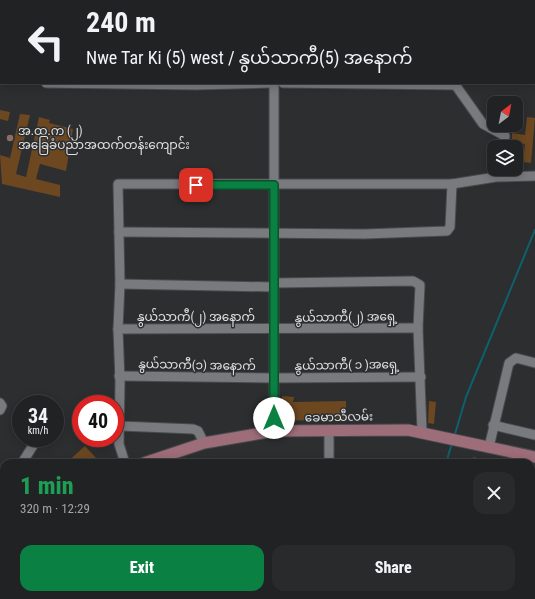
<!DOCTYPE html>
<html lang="en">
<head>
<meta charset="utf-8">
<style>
  :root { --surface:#212224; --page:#292a2c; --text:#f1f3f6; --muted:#a2a4a6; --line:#3e3f41; --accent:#0b8043 }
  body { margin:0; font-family:"Roboto Condensed","Noto Sans Myanmar",sans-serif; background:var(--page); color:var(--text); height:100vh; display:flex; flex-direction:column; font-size:15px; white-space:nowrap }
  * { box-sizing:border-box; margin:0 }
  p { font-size:13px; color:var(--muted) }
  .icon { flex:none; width:22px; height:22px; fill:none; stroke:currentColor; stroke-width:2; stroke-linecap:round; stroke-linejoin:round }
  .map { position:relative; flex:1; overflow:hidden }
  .drawer { position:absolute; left:0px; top:459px; width:535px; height:140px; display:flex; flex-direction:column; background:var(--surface); border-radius:12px 12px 0 0; box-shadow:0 2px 10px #0003,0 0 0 1px var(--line) }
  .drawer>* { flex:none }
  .top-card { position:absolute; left:0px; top:0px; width:535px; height:84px; box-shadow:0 2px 10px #0003,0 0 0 1px var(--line); background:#212224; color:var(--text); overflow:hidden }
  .needle { width:26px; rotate:32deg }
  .fabs { position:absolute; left:487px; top:96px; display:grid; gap:8px }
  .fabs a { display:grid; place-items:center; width:36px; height:36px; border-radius:8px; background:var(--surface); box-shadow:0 2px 10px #0003,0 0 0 1px var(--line); font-size:20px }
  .speed { position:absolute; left:12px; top:395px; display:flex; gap:8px; font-size:20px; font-weight:700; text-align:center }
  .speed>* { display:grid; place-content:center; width:52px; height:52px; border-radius:50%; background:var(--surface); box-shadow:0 2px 10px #0003,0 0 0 1px var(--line); line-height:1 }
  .speed small { font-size:10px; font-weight:400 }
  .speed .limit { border:6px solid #d22; background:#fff; color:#111 }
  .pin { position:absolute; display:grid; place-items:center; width:34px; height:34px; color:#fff; margin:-17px; border-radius:8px; box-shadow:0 2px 6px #0006 }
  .me { position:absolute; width:44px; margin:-22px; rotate:0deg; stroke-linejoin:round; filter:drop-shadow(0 0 3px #0008) }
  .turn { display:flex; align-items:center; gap:14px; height:84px; padding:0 20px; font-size:18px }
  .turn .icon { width:52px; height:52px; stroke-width:2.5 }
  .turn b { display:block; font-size:28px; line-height:34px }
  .round { display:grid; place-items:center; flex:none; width:42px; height:42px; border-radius:12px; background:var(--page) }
  .overview { display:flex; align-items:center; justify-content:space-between; height:68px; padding:0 20px }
  h1 { font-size:24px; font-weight:800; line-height:30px; color:#1e9e55 }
  .action { display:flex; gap:8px; margin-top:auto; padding:8px 20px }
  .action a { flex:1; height:46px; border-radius:12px; background:var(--accent); color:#fff; font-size:16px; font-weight:800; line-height:46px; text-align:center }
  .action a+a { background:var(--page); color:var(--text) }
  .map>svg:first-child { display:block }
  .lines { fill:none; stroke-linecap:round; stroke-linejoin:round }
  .stream { stroke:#0e606d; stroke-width:2 }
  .building { fill:#6c4720 }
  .minor-casing { stroke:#494b4d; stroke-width:11 }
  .major-casing { stroke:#494b4d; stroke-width:13 }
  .minor { stroke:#787a7e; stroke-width:9 }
  .major { stroke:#9d6d79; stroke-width:11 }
  .route-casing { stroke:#07532c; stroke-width:10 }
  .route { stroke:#0b8043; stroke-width:7 }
  .education-dot { fill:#8d6e63; stroke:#2c2e30; stroke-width:1.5 }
  .labels { text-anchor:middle; stroke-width:3; stroke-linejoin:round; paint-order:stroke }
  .poi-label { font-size:12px; fill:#dfe1e2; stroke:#2c2e30; text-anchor:start }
  .street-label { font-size:12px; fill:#dfe1e2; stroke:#2c2e30 }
</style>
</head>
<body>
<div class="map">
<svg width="535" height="599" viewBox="0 0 535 599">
  <rect width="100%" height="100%" fill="#2c2e30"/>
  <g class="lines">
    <g class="stream">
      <path d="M455,434L466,397L535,230"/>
      <path d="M446,463L452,443"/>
    </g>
  </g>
  <g class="building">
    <path d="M0,110L10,112L8,121L0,119Z"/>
    <path d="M20,114L30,115L16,174L26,177L39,117L50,120L49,123L73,129L66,171L40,164L36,179L60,185V197L2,184L0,155L10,158Z"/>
    <path d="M527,117L535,118L531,163L523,162L525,144L512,142V133L525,135Z"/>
    <path d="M282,396L294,397L293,402L346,401V419L281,421Z"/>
    <path d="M429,401L436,402L434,424L428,423Z"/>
    <path d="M85,446L96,458L91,463H66Z"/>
    <path d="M473,457L491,461V463H472Z"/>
  </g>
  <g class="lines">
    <defs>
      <g id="minor">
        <path d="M8,1V0"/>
        <path d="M121,1L122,0"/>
        <path d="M277,1V0"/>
        <path d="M456,1V0"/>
        <path d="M0,30H1"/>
        <path d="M0,74H1"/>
        <path d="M46,83L196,85L270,83"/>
        <path d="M283,83L454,85"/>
        <path d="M454,83L483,124L505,136L503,147"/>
        <path d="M119,232L364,234L447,231L450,227L452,184"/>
        <path d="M274,283L413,281L420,285L418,328L422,432"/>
        <path d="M120,284L274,287"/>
        <path d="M118,329L418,328"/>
        <path d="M119,376L274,378L421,377"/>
        <path d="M0,403L2,406L0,410"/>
        <path d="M493,425L535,435"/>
        <path d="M120,426L193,429L198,431L204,443"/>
        <path d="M274,431V83"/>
        <path d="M489,447L509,363L516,358L535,363"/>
        <path d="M22,463L34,444"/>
        <path d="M125,463L119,444L120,381L118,329L120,284L118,184H452L496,177L535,176"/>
        <path d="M329,463V430"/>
        <path d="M0,472L4,475"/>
        <path d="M286,595L289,599"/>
        <path d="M358,595L361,599"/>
        <path d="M199,599L205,595"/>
        <path d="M319,599L324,595"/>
      </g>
      <g id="major">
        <path d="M144,463L204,443L274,431L408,430L535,457"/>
        <path d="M0,552L4,548"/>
      </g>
    </defs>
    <use href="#minor" class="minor-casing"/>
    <use href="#major" class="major-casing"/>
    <use href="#minor" class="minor"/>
    <use href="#major" class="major"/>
  </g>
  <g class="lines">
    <defs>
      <path id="route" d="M196,185H274V418"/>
    </defs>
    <use href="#route" class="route-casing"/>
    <use href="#route" class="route"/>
  </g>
  <circle class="education-dot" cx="10" cy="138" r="4"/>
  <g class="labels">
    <g class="poi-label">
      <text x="18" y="135">အ.ထ.က (၂)<tspan x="18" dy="14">အခြေခံပညာအထက်တန်းကျောင်း</tspan></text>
    </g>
    <g class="street-label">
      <text x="196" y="321">နွယ်သာကီ(၂) အနောက်</text>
      <text transform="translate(346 317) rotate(-1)" y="4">နွယ်သာကီ(၂) အရှေ့</text>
      <text transform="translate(197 365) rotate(1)" y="4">နွယ်သာကီ(၁) အနောက်</text>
      <text transform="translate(347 365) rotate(-1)" y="4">နွယ်သာကီ( ၁ )အရှေ့</text>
      <text transform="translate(339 417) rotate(-1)" y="4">ခေမာသီလမ်း</text>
    </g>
  </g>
</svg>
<div class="fabs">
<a><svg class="needle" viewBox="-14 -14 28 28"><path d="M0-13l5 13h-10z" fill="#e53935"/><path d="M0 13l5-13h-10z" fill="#a2a4a6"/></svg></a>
<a><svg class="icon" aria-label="layers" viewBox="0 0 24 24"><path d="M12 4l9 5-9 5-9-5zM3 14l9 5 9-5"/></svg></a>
</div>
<div class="speed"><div>34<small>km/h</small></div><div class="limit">40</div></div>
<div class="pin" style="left:196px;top:185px;background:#d93025"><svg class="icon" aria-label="arrive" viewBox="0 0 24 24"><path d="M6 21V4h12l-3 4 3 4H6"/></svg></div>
<svg class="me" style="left:274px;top:418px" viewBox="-20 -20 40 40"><circle r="19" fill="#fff"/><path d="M0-13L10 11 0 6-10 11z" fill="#0b8043"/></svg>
<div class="top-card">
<div class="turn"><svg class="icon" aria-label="left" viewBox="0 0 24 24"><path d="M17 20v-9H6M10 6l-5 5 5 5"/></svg><div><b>240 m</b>Nwe Tar Ki (5) west / နွယ်သာကီ(5) အနောက်</div></div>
</div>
<section class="drawer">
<div class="overview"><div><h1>1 min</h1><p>320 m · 12:29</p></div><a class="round"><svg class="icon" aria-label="close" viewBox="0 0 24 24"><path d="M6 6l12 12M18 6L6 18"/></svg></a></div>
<div class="action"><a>Exit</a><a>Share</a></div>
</section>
</div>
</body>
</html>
